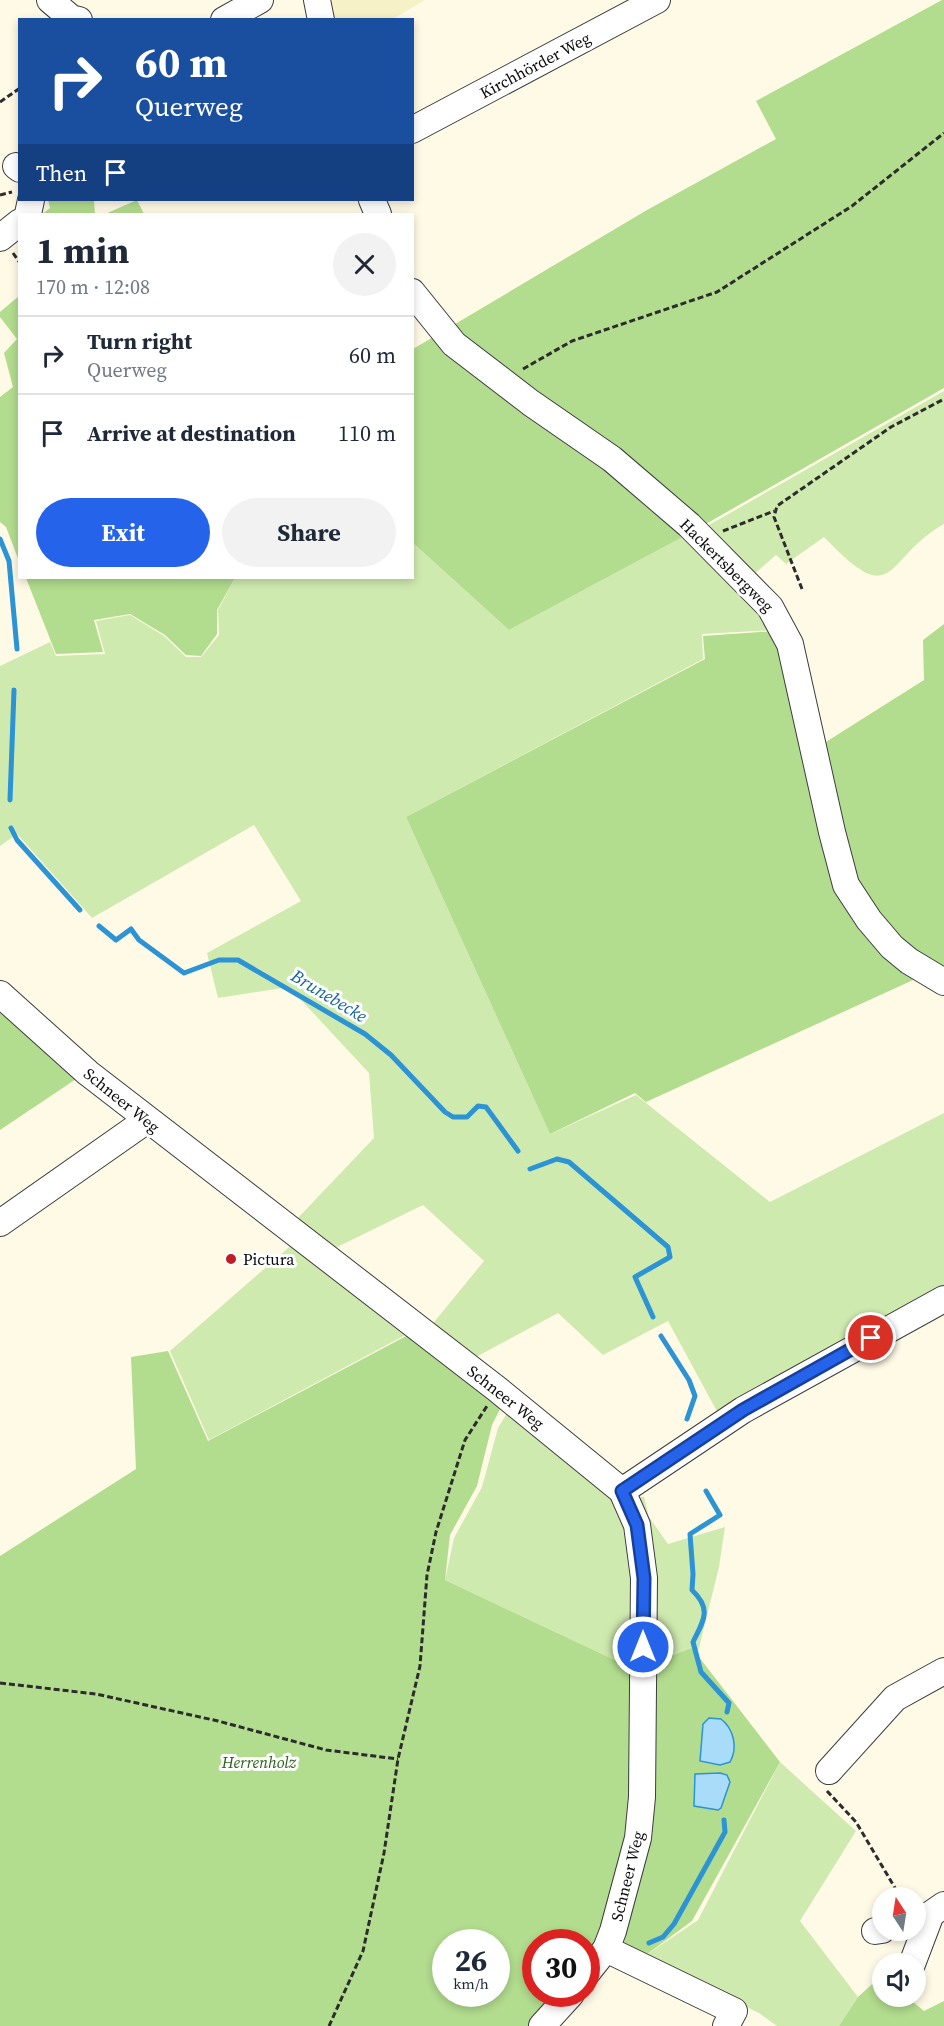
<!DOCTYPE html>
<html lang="en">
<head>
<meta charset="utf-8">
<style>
  :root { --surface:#fff; --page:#f2f2f3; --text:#1f2937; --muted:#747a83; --line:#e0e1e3; --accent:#2563eb }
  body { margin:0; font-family:"Source Serif 4",serif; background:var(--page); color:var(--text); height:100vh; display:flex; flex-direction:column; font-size:22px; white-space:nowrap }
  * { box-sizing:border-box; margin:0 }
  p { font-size:20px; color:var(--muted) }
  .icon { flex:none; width:33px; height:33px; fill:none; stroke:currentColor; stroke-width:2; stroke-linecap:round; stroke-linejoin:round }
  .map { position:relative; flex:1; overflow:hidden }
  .side { position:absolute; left:18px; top:213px; width:396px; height:366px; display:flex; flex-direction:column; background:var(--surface); border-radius:0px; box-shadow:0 3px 9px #0003 }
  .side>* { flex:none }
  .hud { position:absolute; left:18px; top:18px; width:396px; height:183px; border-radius:0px; box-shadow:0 3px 9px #0003; background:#1a4fa0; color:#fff; overflow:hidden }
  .needle { width:39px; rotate:348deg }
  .buttons { position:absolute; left:872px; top:1887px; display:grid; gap:12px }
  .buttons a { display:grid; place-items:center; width:54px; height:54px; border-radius:50%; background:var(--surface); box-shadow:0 3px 9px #0003; font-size:30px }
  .speed { position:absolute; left:432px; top:1929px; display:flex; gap:12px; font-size:30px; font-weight:700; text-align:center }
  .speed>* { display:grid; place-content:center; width:78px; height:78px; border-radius:50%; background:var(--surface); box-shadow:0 3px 9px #0003; line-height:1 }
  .speed small { font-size:15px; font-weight:400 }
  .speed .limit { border:9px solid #d22; background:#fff; color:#111 }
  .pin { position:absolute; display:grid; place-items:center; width:51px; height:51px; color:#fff; margin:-26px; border:3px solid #fff; border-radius:50%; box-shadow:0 2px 6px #0007 }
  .me { position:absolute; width:66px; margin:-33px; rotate:0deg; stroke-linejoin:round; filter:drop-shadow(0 0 4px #0008) }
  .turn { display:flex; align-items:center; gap:21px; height:126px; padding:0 18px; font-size:27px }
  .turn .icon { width:78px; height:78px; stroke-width:2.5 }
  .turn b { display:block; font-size:42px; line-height:51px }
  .then { display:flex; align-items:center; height:57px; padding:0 18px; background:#0003; gap:12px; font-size:22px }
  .round { display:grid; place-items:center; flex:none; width:63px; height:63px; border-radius:32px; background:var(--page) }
  .summary { display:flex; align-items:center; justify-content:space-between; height:102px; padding:0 18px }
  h1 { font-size:36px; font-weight:700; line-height:45px }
  .button { display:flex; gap:12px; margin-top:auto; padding:12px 18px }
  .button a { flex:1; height:69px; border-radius:36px; background:var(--accent); color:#fff; font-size:24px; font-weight:700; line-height:69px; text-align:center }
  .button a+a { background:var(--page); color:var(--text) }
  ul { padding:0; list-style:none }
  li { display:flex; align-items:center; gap:18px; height:78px; padding:0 18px; border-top:2px solid var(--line) }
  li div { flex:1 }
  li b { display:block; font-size:22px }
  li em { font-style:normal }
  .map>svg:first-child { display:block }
  .farmland { fill:#f6f1c6 }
  .green { fill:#cfeaaf }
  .forest { fill:#b2dc8e; fill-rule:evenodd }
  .water { fill:#a8dcf9; stroke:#2c93d4; stroke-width:1.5 }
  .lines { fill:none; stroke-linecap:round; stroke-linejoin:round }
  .stream { stroke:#2c93d4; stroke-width:5 }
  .minor-casing { stroke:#3d3d3d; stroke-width:28 }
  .path { stroke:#2c2c2c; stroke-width:3; stroke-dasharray:6 3; stroke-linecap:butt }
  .minor { stroke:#fff; stroke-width:26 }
  .route-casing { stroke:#184099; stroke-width:15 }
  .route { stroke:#2563eb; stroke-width:10 }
  .poi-dot { fill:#bf1c27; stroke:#fff; stroke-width:2 }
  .labels { text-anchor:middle; stroke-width:6; stroke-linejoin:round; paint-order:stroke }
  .street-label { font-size:16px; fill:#0a0a0a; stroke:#fff }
  .poi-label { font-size:16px; fill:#0a0a0a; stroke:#fff; text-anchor:start }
  .park-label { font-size:16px; font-style:italic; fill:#296318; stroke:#fff }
  .water-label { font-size:18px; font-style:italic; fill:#0f63a0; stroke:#fff }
</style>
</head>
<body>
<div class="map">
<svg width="944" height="2026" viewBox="0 0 944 2026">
  <rect width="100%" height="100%" fill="#fffae6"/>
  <path class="farmland" d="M326,0H425L391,20L329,19Z"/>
  <g class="green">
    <path d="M944,391V524C883,558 897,614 824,537L786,564L776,555L752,576L702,529Z"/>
    <path d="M690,533L775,630L702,634L703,659L406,817L550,1134L636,1095L770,1202L944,1113V1289L720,1417L668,1321L603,1355L558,1313L472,1359L430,1327L484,1261L423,1205L329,1251L294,1222L374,1138L369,1073L289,987L218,998L207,953L301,901L254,825L92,918L17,834L0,846V666L50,642L56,656L105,654L96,621L130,615L164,636L186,657H201L219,635L218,610L235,578H412L413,543L509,630Z"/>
    <path d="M295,1242L409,1333L209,1440L170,1351Z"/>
    <path d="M510,1408L623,1498L644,1497L649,1517L668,1544L725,1527L719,1567L696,1660L636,1670L445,1580L454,1538L482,1487L498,1428Z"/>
    <path d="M780,1762L856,1831L800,1921L858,1997L839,2026H777L759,2013L643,1957L698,1920Z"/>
  </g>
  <g class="forest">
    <path d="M942,0H944V388L690,533L509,630L413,543V349L647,210L776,139L756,101Z"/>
    <path d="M48,200H94L95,214H42L50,208Z"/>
    <path d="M137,200L144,214H105Z"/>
    <path d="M19,296V561L6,527L0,522V397L13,387L4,353L17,339L0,317V312Z"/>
    <path d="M26,578H235L217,610V634L201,656L186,655L165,635L130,614L94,620L103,652L56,654Z"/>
    <path d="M944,624V976L935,970L646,1102L635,1093L550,1134L406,817L705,659L703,636L775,631L810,752L924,680L923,640Z"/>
    <path d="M0,1006L82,1075L0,1130Z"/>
    <path d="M410,1334L501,1407L492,1425L477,1486L450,1535L445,1580L636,1670L692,1648L780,1762L692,1921L643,1957L609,1933L587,1956L586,1942H536V1994H559L530,2026H0V1556L136,1469L131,1357L168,1351L208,1441ZM446,1942H496V1994H446Z"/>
    <path d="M882,1975V1996L907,1997L924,2011L944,2001V2026H839L858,1997Z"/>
  </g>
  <g class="water">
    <path d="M709,1718L721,1719C734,1729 738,1748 730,1762L720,1765L700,1761L703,1724Z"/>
    <path d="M720,1773L727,1775L730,1782L721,1808L718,1810L694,1806L695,1774Z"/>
  </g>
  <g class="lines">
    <g class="stream">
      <path d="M0,539L9,561L17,649"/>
      <path d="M10,800L14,690"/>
      <path d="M11,828L17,840L80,910"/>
      <path d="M99,926L116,940L131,929L139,940L184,973L219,960H238L365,1034L391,1055L445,1112L453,1117H467L478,1106L486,1107L518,1151"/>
      <path d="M530,1169L557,1159L569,1162L668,1247L670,1257L635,1277L653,1317"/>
      <path d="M661,1336L689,1380L695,1396L687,1419"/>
      <path d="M706,1491L720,1515L690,1534L693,1574L692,1590C712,1609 704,1620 693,1642L701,1672L729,1703L727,1712"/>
      <path d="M649,1943L663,1937L674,1924L725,1832L724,1820"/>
    </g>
    <defs>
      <g id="minor">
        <path d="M50,0L71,18L79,20"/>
        <path d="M317,0L321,20"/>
        <path d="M224,20L260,0"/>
        <path d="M412,130L657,0"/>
        <path d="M16,166L20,169"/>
        <path d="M372,200L378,214"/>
        <path d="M28,214L31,200"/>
        <path d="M0,238L20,222"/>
        <path d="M412,292L454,344L531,403L612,459L689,525L770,607L790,644L832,832L846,885L869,920L892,947L909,961L944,982"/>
        <path d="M0,994L88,1073L497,1389L622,1491L637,1525L644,1578L642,1797L638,1838L613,1931L606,1949L586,1974"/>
        <path d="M0,1223L147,1120"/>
        <path d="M622,1491L743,1410L944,1299"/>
        <path d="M829,1771L895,1698L944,1671"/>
        <path d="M875,1931L882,1930"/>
        <path d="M606,1949L734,2011L726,2026"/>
        <path d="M912,1964L931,1914L944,1905"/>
        <path d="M542,2026L571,1994"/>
      </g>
    </defs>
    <use href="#minor" class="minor-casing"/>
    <g class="path">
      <path d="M0,102L20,88"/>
      <path d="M0,195L12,192"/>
      <path d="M13,253L20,263"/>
      <path d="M523,369L572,341L717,292L852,206L944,133"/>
      <path d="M723,531L774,511"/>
      <path d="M802,589L774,517L777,506L891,427L944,399"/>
      <path d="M0,1683L96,1694L218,1721L326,1750L398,1759"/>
      <path d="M827,1791L856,1822L901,1898"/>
      <path d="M329,2026L363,1951L384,1853L398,1759L420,1666L427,1575L436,1532L465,1440L487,1406"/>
    </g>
    <use href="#minor" class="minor"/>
  </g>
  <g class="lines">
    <defs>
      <path id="route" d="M643,1647L644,1578L637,1525L622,1491L743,1410L871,1338"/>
    </defs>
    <use href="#route" class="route-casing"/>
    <use href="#route" class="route"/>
  </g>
  <circle class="poi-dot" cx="231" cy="1259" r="6"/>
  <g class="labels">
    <g class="street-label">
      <text transform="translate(535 65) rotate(-28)" y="6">Kirchhörder Weg</text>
      <text transform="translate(727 565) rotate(45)" y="6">Hackertsbergweg</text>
      <text transform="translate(122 1100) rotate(39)" y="6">Schneer Weg</text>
      <text transform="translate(506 1397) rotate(38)" y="6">Schneer Weg</text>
      <text transform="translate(627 1876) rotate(-76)" y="6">Schneer Weg</text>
    </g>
    <g class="poi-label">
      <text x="243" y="1265">Pictura</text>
    </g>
    <g class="park-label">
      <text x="259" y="1768">Herrenholz</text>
    </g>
    <g class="water-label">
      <text transform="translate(329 996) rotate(31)" y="6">Brunebecke</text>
    </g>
  </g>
</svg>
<div class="buttons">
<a><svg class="needle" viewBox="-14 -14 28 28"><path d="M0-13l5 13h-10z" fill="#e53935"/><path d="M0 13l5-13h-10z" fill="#747a83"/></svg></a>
<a><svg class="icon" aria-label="sound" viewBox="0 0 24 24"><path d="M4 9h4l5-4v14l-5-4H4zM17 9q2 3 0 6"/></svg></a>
</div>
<div class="speed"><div>26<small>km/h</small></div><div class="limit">30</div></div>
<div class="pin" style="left:871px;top:1338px;background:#d93025"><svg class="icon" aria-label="arrive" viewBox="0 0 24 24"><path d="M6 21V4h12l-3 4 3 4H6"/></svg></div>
<svg class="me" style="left:643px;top:1647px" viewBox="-20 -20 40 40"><circle r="17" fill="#2563eb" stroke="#fff" stroke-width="3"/><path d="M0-11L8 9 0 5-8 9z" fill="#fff"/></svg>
<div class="hud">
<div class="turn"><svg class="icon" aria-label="right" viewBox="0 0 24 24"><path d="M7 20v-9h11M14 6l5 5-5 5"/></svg><div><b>60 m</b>Querweg</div></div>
<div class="then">Then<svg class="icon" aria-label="arrive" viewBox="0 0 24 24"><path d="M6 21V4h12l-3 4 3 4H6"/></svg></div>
</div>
<section class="side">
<div class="summary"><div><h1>1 min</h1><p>170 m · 12:08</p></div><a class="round"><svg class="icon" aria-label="close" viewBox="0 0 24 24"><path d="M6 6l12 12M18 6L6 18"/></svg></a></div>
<ul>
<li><svg class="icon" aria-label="right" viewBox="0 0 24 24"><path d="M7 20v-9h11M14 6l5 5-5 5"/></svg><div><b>Turn right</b><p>Querweg</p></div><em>60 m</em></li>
<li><svg class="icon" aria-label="arrive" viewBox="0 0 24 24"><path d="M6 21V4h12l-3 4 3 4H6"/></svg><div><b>Arrive at destination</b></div><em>110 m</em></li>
</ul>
<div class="button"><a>Exit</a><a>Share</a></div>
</section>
</div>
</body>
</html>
